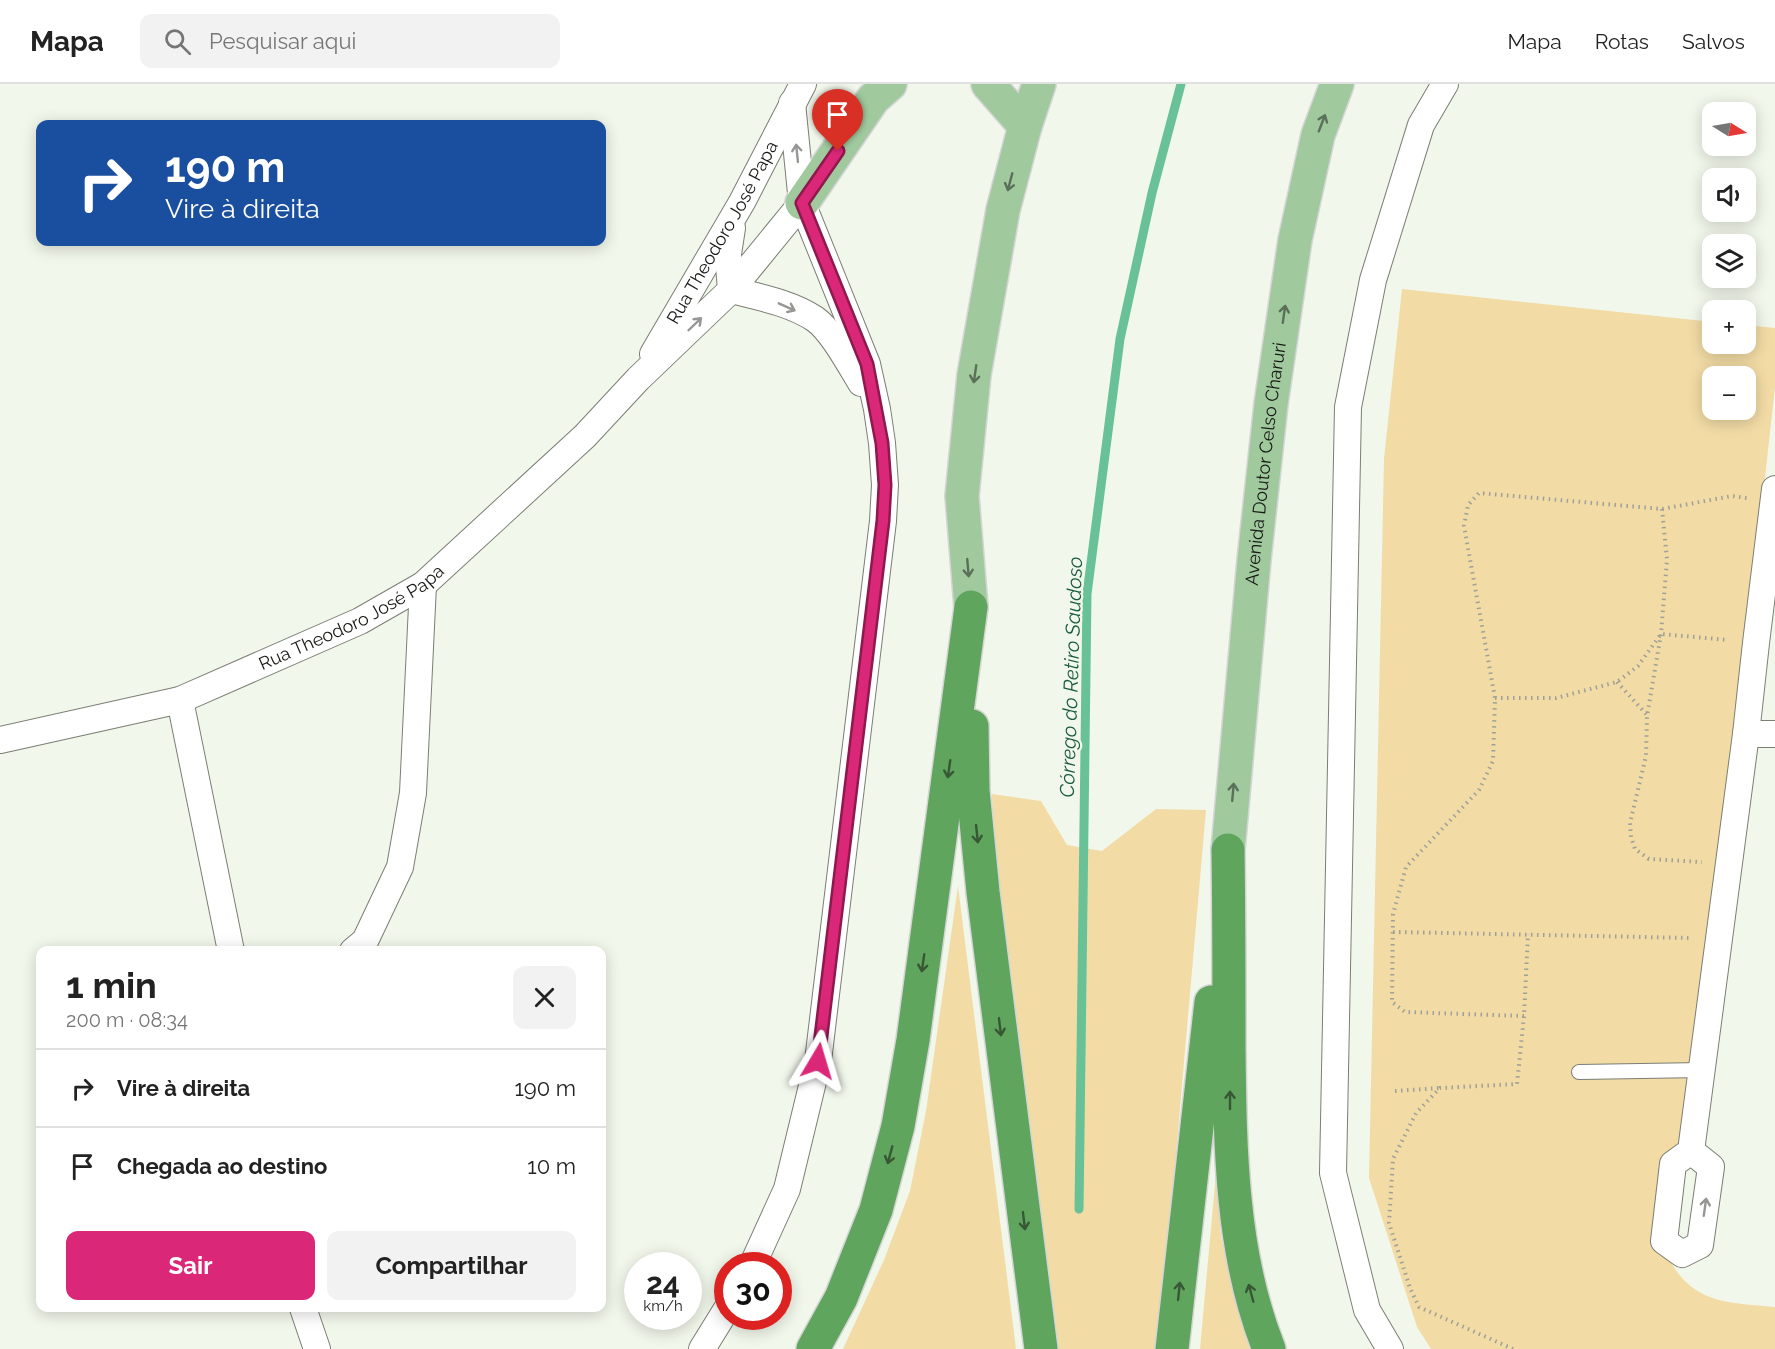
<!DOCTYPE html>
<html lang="pt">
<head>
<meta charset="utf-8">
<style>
  :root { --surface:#fff; --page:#f2f2f2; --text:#222; --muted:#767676; --line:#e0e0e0; --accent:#db2777 }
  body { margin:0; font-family:Raleway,sans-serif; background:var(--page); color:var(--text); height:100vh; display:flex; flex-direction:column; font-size:22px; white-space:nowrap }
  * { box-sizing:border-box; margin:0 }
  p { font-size:20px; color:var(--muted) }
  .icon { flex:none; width:33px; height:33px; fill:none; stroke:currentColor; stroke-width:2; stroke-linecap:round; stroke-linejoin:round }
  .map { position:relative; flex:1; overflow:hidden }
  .details { position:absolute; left:36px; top:862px; width:570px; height:366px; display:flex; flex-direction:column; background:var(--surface); border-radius:12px; box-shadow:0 3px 15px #0003 }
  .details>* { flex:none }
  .guide { position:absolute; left:36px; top:36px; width:570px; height:126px; border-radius:12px; box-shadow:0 3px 15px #0003; background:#1a4fa0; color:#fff; overflow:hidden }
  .needle { width:39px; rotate:101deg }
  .tools { position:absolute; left:1702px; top:18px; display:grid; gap:12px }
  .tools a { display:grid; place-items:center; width:54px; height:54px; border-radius:12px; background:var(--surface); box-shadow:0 3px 15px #0003; font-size:30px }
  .speed { position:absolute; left:624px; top:1168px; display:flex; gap:12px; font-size:30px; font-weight:700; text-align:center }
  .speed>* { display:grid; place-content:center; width:78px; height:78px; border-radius:50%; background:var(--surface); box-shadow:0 3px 15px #0003; line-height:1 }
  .speed small { font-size:15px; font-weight:400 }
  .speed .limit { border:9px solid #d22; background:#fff; color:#111 }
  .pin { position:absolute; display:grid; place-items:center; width:51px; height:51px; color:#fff; margin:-62px -26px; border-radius:50% 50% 50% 0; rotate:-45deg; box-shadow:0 0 6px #0007 }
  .pin .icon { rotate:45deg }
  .me { position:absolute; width:66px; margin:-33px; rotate:7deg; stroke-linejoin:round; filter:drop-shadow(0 0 4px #0008) }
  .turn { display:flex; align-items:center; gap:21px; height:126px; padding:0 30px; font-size:27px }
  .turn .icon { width:78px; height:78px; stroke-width:2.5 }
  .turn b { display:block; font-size:42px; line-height:51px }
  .round { display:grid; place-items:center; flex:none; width:63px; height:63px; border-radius:12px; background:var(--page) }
  .head { display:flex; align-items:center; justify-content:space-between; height:102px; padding:0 30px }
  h1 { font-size:36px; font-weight:700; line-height:45px }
  .cta { display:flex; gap:12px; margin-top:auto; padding:12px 30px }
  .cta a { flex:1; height:69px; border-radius:12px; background:var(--accent); color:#fff; font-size:24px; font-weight:700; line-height:69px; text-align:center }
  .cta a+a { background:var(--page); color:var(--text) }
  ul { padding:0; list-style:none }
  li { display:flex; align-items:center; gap:18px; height:78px; padding:0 30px; border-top:2px solid var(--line) }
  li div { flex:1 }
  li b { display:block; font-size:22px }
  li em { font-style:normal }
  header { display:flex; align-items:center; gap:36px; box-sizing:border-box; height:84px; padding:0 30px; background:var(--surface); border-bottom:2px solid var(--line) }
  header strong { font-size:28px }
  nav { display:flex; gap:33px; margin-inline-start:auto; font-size:21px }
  .search { width:420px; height:54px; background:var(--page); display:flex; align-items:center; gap:15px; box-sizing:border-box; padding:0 21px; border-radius:12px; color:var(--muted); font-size:22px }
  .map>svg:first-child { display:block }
  .green { fill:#f2dba5; fill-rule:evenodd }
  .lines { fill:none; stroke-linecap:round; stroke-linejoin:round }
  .stream { stroke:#69c197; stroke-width:9 }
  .service-casing { stroke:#7a7e74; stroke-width:16 }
  .minor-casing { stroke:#7a7e74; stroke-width:28 }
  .primary-casing { stroke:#d5d5d5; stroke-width:36 }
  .motorway-casing { stroke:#d5d5d5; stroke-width:36 }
  .path { stroke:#9da198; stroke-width:4; stroke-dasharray:1.5 4.5; stroke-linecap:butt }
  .service { stroke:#fff; stroke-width:14 }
  .minor { stroke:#fff; stroke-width:26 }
  .primary { stroke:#a0c99e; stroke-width:33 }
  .motorway { stroke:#60a55e; stroke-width:33 }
  .oneway { stroke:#5b7059 }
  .oneway2 { stroke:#969795 }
  .oneway3 { stroke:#375735 }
  .route-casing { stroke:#8e194d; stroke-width:15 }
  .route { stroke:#db2777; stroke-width:10 }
  .labels { text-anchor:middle; stroke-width:4.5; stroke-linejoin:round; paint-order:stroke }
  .street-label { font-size:18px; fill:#161814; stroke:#f2f7eb }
  .water-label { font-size:20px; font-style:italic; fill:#185b40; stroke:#f2f7eb }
</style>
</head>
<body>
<header>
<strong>Mapa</strong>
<div class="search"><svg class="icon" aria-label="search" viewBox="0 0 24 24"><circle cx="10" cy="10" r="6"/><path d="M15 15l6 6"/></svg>Pesquisar aqui</div>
<nav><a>Mapa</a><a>Rotas</a><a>Salvos</a></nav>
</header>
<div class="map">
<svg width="1775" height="1265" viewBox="0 0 1775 1265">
  <rect width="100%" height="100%" fill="#f2f7eb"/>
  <g class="green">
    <path d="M1402,205L1713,238V260H1746V241L1775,244V303L1695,1031L1664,1165C1689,1220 1722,1218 1775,1223V1265H1431L1417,1243L1369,1094L1384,375ZM1713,292H1746V326H1713Z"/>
    <path d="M992,710L1041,717L1067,761L1102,767L1156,725L1206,726L1159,1265H1059L994,777Z"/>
    <path d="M958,802L1016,1265H843L884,1176L910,1107L926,1027Z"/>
    <path d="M1216,1089L1221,1153L1244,1245L1252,1265H1200Z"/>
  </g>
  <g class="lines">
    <path class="stream" d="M1079,1125L1087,510L1120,255L1152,109L1181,0"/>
    <defs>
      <path id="service" d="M1579,988L1703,986"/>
      <g id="minor">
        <path d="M732,144L728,170L731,206C759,213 791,219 815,235C832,247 850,281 861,299"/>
        <path id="s1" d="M653,270L742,118L803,0"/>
        <path d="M180,616L231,867"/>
        <path d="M1746,650H1775"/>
        <path id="s2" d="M0,656L180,616L360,537L423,501L585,352L638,295L731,206L802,119"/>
        <path d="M353,867L365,857L400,783L413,709L423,501"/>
        <path d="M1691,1067L1711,1083L1700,1161L1682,1170L1664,1157L1673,1080L1691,1067L1746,650L1756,559L1775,405"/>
        <path d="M752,1182L787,1105L818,977L883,437L885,401L882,359L877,325L867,280L802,119L792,19"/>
        <path d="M303,1224L317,1265"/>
        <path d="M702,1265L728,1223"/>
        <path d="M1390,1265L1367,1226L1333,1089L1348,323L1373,196L1421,41L1445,0"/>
      </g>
      <g id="primary">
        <path d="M988,0L1025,42"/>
        <path d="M802,119L873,15L890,0"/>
        <path d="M971,523L962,412L974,291L1003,126L1025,42L1039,0"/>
        <path id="s3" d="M1228,766L1254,476L1271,320L1295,156L1318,51L1337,0"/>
      </g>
      <g id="motorway">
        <path d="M972,642L973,707L983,808L1041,1265"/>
        <path d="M1228,766C1229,832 1229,897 1229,963C1230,1064 1231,1170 1269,1265"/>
        <path d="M813,1265L841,1214L876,1126L898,1042L913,956L971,523"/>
        <path d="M1172,1265L1211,918"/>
      </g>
    </defs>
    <use href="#service" class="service-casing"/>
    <use href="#minor" class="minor-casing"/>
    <use href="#primary" class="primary-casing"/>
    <use href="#motorway" class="motorway-casing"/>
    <g class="path">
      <path d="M1662,425L1667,476L1661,550L1647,632L1646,672L1630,739L1631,753L1635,765L1649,775L1702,778"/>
      <path d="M1617,598L1647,631"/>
      <path d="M1495,614H1556L1617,598L1638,582L1661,550L1728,556"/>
      <path d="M1393,848L1692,854"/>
      <path d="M1524,932L1405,928L1392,918L1393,830L1406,783L1479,706L1493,677L1495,614L1464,442L1468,421L1479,409L1662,425L1732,412L1747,414"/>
      <path d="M1395,1007L1440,1004"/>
      <path d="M1513,1265L1419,1223L1410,1204L1389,1139L1393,1075L1416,1029L1440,1004L1517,1000L1524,932L1528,850"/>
    </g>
    <use href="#service" class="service"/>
    <use href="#minor" class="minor"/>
    <use href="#primary" class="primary"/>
    <use href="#motorway" class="motorway"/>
  </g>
  <defs><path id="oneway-shaft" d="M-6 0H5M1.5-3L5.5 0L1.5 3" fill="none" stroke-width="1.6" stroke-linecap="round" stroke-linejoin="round" transform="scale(1.5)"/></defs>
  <g class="oneway">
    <use href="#oneway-shaft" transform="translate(1322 39) rotate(-69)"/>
    <use href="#oneway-shaft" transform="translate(1010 98) rotate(105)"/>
    <use href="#oneway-shaft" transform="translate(1284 230) rotate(-82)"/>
    <use href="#oneway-shaft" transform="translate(975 290) rotate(98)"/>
    <use href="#oneway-shaft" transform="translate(968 484) rotate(85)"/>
    <use href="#oneway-shaft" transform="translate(1233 708) rotate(-85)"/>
  </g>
  <g class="oneway2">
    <use href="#oneway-shaft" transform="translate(797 69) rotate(-96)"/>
    <use href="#oneway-shaft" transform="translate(787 223) rotate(24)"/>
    <use href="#oneway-shaft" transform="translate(695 240) rotate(-44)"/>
    <use href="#oneway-shaft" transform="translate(1705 1123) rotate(-82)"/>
  </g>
  <g class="oneway3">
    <use href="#oneway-shaft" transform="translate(949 685) rotate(98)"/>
    <use href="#oneway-shaft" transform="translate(977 750) rotate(84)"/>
    <use href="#oneway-shaft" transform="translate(923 879) rotate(98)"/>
    <use href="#oneway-shaft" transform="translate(1000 943) rotate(83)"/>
    <use href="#oneway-shaft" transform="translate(1230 1016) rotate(-90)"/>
    <use href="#oneway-shaft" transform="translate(890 1071) rotate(105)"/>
    <use href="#oneway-shaft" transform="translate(1024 1137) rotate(83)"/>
    <use href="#oneway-shaft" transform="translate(1179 1207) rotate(-84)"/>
    <use href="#oneway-shaft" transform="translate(1251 1209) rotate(-105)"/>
  </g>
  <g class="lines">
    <defs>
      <path id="route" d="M818,977L883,437L885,401L882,359L867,280L802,119L838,67"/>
    </defs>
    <use href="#route" class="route-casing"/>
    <use href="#route" class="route"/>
  </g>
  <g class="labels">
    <g class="street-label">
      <text dy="6" stroke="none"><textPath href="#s1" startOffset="140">Rua Theodoro José Papa</textPath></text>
      <text dy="6" stroke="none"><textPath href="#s3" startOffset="388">Avenida Doutor Celso Charuri</textPath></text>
      <text dy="6" stroke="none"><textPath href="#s2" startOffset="375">Rua Theodoro José Papa</textPath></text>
    </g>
    <g class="water-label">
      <text transform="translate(1071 593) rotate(-88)" y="7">Córrego do Retiro Saudoso</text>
    </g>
  </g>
</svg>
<div class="tools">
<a><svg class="needle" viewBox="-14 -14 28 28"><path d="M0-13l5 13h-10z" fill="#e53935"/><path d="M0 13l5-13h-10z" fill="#767676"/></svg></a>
<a><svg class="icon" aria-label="sound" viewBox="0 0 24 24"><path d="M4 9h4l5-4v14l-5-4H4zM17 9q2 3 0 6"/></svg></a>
<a><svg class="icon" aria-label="layers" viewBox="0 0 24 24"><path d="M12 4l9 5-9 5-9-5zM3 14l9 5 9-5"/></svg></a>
<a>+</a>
<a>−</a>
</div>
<div class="speed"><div>24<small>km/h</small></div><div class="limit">30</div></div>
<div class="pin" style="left:838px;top:67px;background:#d93025"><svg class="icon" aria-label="arrive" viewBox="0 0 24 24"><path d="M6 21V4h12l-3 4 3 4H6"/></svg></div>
<svg class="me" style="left:818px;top:977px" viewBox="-20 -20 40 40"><path d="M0-17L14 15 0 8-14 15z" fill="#db2777" stroke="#fff" stroke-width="4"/></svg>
<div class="guide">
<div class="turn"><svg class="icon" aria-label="right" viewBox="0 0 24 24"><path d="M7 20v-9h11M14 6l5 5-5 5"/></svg><div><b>190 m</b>Vire à direita</div></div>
</div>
<section class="details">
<div class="head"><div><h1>1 min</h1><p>200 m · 08:34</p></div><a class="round"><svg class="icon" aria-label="close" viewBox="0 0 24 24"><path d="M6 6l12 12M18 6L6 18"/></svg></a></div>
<ul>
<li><svg class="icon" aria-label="right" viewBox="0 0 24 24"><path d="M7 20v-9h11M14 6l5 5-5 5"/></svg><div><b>Vire à direita</b></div><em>190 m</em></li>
<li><svg class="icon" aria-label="arrive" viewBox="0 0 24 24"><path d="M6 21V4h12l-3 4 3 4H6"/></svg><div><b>Chegada ao destino</b></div><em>10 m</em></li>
</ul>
<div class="cta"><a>Sair</a><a>Compartilhar</a></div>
</section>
</div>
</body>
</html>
